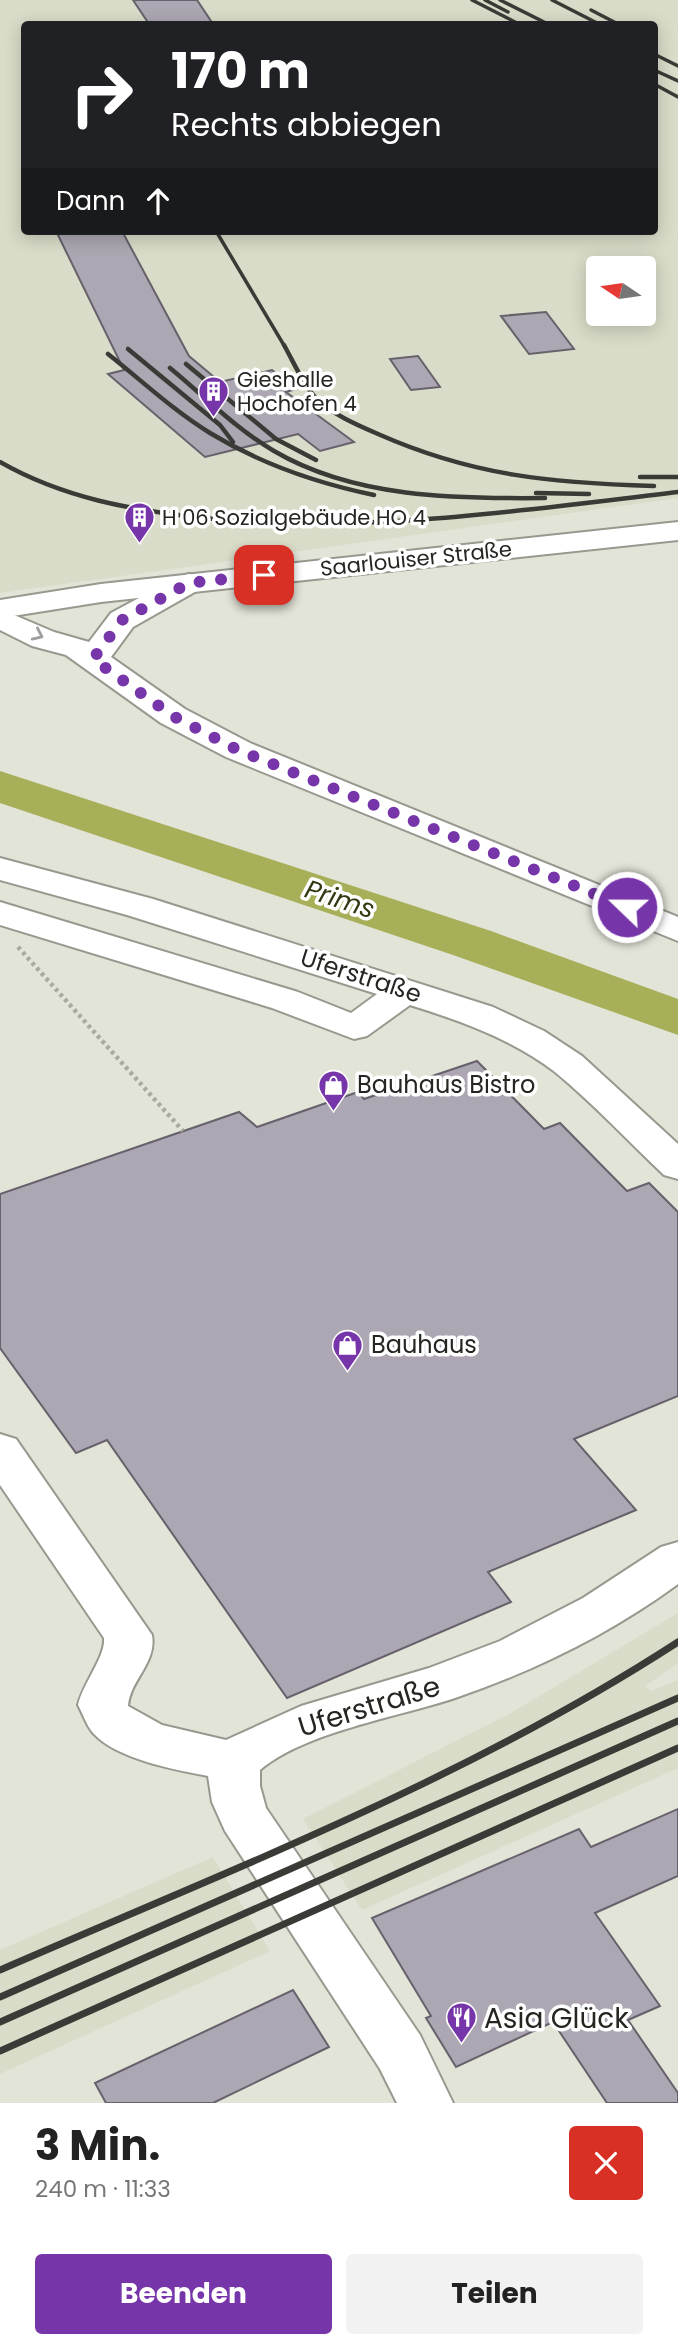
<!DOCTYPE html>
<html lang="de">
<head>
<meta charset="utf-8">
<style>
  :root { --surface:#fff; --page:#f2f2f2; --text:#222; --muted:#767676; --accent:#7735aa }
  body { margin:0; font-family:Poppins,sans-serif; background:var(--page); color:var(--text); height:100vh; display:flex; flex-direction:column; font-size:26px; white-space:nowrap }
  * { box-sizing:border-box; margin:0 }
  p { font-size:23px; color:var(--muted) }
  .icon { flex:none; width:38px; height:38px; fill:none; stroke:currentColor; stroke-width:2; stroke-linecap:round; stroke-linejoin:round }
  .map { position:relative; height:2103px; overflow:hidden }
  .sheet { display:flex; flex-direction:column; background:var(--surface); flex:1 }
  .sheet>* { flex:none }
  .top-card { position:absolute; left:21px; top:21px; width:637px; height:214px; border-radius:7px; box-shadow:0 4px 18px #0003; background:#202124; color:#fff; overflow:hidden }
  .needle { width:46px; rotate:283deg }
  .fabs { position:absolute; left:586px; top:256px; display:grid; gap:14px }
  .fabs a { display:grid; place-items:center; width:70px; height:70px; border-radius:7px; background:var(--surface); box-shadow:0 4px 18px #0003; font-size:35px }
  .pin { position:absolute; display:grid; place-items:center; width:60px; height:60px; color:#fff; margin:-30px; border-radius:14px; box-shadow:0 4px 10px #0006 }
  .me { position:absolute; width:77px; margin:-38px; rotate:292deg; stroke-linejoin:round; filter:drop-shadow(0 0 5px #0008) }
  .turn { display:flex; align-items:center; gap:24px; height:147px; padding:0 35px; font-size:32px }
  .turn .icon { width:91px; height:91px; stroke-width:2.5 }
  .turn b { display:block; font-size:49px; line-height:60px }
  .then { display:flex; align-items:center; height:66px; padding:0 35px; background:#0003; gap:14px; font-size:26px }
  .round { display:grid; place-items:center; flex:none; width:74px; height:74px; border-radius:7px; background:var(--page) }
  .summary { display:flex; align-items:center; justify-content:space-between; height:119px; padding:0 35px }
  h1 { font-size:42px; font-weight:700; line-height:52px }
  .button { display:flex; gap:14px; margin-top:auto; padding:14px 35px }
  .button a { flex:1; height:80px; border-radius:7px; background:var(--accent); color:#fff; font-size:28px; font-weight:700; line-height:80px; text-align:center }
  .button a+a { background:var(--page); color:var(--text) }
  .map>svg:first-child { display:block }
  .built { fill:#d9dcc8; fill-rule:evenodd }
  .lines { fill:none; stroke-linecap:round; stroke-linejoin:round }
  .river { fill:#a7af58; fill-rule:evenodd }
  .building { fill:#aca7b2; stroke:#66616b; stroke-width:2 }
  .minor-casing { stroke:#97998e; stroke-width:4 }
  .major-casing { stroke:#97998e; stroke-width:4 }
  .path { stroke:#a8a9a0; stroke-width:4.5; stroke-dasharray:3.5 3.5; stroke-linecap:butt }
  .minor { fill:#fff; fill-rule:evenodd }
  .major { fill:#fff; fill-rule:evenodd }
  .rail-far2 { stroke:#3a3b36; stroke-width:3.5 }
  .rail-far1 { stroke:#3a3b36; stroke-width:4.5 }
  .rail { stroke:#3a3b36; stroke-width:7 }
  .oneway { stroke:#9d9d9b }
  .route { stroke:#7735aa; stroke-width:12; stroke-dasharray:0 21.6 }
  .labels { text-anchor:middle; stroke-width:7; stroke-linejoin:round; paint-order:stroke }
  .far-poi-label { font-size:21px; fill:#252521; stroke:#fff; text-anchor:start }
  .far-street-label { font-size:21px; fill:#252521; stroke:#fff }
  .street-label { font-size:24px; fill:#252521; stroke:#fff }
  .poi-label { font-size:24px; fill:#252521; stroke:#fff; text-anchor:start }
  .water-label { font-size:26px; font-style:italic; fill:#343812; stroke:#fff }
  .near-street-label { font-size:28px; fill:#252521; stroke:#fff }
  .near-poi-label { font-size:28px; fill:#252521; stroke:#fff; text-anchor:start }
</style>
</head>
<body>
<div class="map">
<svg width="678" height="2103" viewBox="0 0 678 2103">
  <rect width="100%" height="100%" fill="#e2e4d8"/>
  <g class="built">
    <path d="M0,0H678V498L0,593ZM24,24H654V231H24ZM598,268H644V313H598Z"/>
    <path d="M678,1613V1663L645,1686L652,1691L678,1680V1768L362,1910L303,1819L511,1713Z"/>
    <path d="M213,1857L270,1951L0,2074V1950Z"/>
  </g>
  <g class="lines">
    <path class="river" d="M0,771L491,931L678,999V1035L453,955L0,803Z"/>
  </g>
  <g class="building">
    <path d="M133,0H197L213,24H149Z"/>
    <path d="M56,231H122L189,356L220,382L272,370L296,389L286,392L354,442L320,451L298,434L205,457L108,374L124,370Z"/>
    <path d="M546,312L574,349L529,354L501,316Z"/>
    <path d="M418,356L440,387L411,390L390,359Z"/>
    <path d="M477,1061L544,1129L560,1123L627,1191L649,1183L678,1212V1396L574,1439L636,1510L488,1572L511,1602L287,1698L107,1440L76,1453L0,1348V1194L239,1112L257,1127L358,1092L364,1099Z"/>
    <path d="M678,1809V1876L595,1913L660,2006L628,2020L678,2093V2103H607L553,2022L456,2067L426,2018L431,2016L372,1918L579,1829L591,1847Z"/>
    <path d="M293,1990L329,2047L213,2103H106L95,2083Z"/>
  </g>
  <g class="lines">
    <defs>
      <g id="minor">
        <path d="M189,574L200,577L204,583L200,589L133,627L111,657L185,709L250,743L678,917V941L226,757L161,723L66,655L32,646L0,630V609L54,632L89,642L111,613L178,577Z"/>
        <path d="M0,858L153,899L493,1007L544,1031L582,1056L678,1144V1179L664,1175C628,1141 593,1103 555,1072C512,1039 461,1021 410,1005L367,1036L354,1039L272,1008L0,925V902L298,992L351,1013L377,994L127,915L0,880Z"/>
        <path d="M0,1434L16,1439L152,1635C157,1663 130,1680 128,1706L162,1725L226,1740L301,1706L429,1668L500,1641L583,1598L661,1547L678,1542V1584C610,1634 534,1671 455,1698C398,1717 305,1732 260,1770V1786L266,1808L420,2035L453,2103H397L380,2069L225,1831L212,1802L208,1776C176,1770 117,1759 94,1734C87,1727 83,1714 78,1705C83,1683 106,1656 104,1638L0,1485Z"/>
      </g>
      <path id="major" d="M678,522V540L101,602L0,618V600L101,584Z"/>
    </defs>
    <use href="#minor" class="minor-casing"/>
    <use href="#major" class="major-casing"/>
    <path class="path" d="M18,947L183,1131"/>
    <use href="#minor" class="minor"/>
    <use href="#major" class="major"/>
    <g class="rail-far2">
      <path d="M472,0L519,24"/>
      <path d="M485,0L508,12"/>
      <path d="M500,0L548,24"/>
      <path d="M552,0L599,24"/>
      <path d="M591,10L618,24"/>
      <path d="M654,54L678,66"/>
      <path d="M654,70L678,81"/>
      <path d="M654,84L678,97"/>
      <path d="M216,231L285,347"/>
    </g>
    <g class="rail-far1">
      <path d="M284,345C293,361 302,382 314,396C329,413 357,425 378,434C473,476 552,483 654,486"/>
      <path d="M128,349L220,425L233,442"/>
      <path d="M108,354C141,380 174,411 210,433C261,464 316,483 374,495"/>
      <path d="M186,364L276,439L316,460"/>
      <path d="M170,368C204,396 236,429 274,451C354,498 455,499 545,498"/>
      <path d="M0,462C63,498 131,510 203,518C365,534 517,511 678,492"/>
      <path d="M640,477H678"/>
      <path d="M536,493L589,494"/>
    </g>
    <g class="rail">
      <path d="M0,1970C230,1870 467,1779 678,1642"/>
      <path d="M0,1997L678,1698"/>
      <path d="M0,2022L678,1721"/>
      <path d="M0,2051L678,1748"/>
    </g>
  </g>
  <defs><path id="oneway-chevron" d="M-2-3.5L2.5 0L-2 3.5" fill="none" stroke-width="1.6" stroke-linecap="round" stroke-linejoin="round" transform="scale(1.75)"/></defs>
  <use class="oneway" href="#oneway-chevron" transform="translate(38 635) rotate(25)"/>
  <g class="lines">
    <path class="route" d="M264,575L189,583L122,620L93,659L173,716L238,750L627,907"/>
  </g>
  <defs>
    <symbol id="building-pin" viewBox="-11 -11 22 30"><path d="M0 17L-7.5 6A9.5 9.5 0 1 1 7.5 6Z" fill="#7735aa" stroke="#fff"/><path d="M-4-6H4V6H1V3H-1V6H-4ZM-2.5-4.3h1.7v1.8h-1.7ZM.8-4.3h1.7v1.8H.8ZM-2.5-1h1.7V.8h-1.7ZM.8-1h1.7V.8H.8Z" fill="#fff"/></symbol>
    <symbol id="shop-pin" viewBox="-11 -11 22 30"><path d="M0 17L-7.5 6A9.5 9.5 0 1 1 7.5 6Z" fill="#7735aa" stroke="#fff"/><path d="M-5-2.5h2.3a2.7 3.5 0 0 1 5.4 0H5L5.5 6h-11ZM-1.5-2.5h3a1.5 2.3 0 0 0-3 0Z" fill="#fff"/></symbol>
    <symbol id="restaurant-pin" viewBox="-11 -11 22 30"><path d="M0 17L-7.5 6A9.5 9.5 0 1 1 7.5 6Z" fill="#7735aa" stroke="#fff"/><path d="M-5-6h1v4h1v-4h1v4h1v-4h1v5L-1.5 .5V6h-2V.5L-5-1ZM5-6V6H3V1.5H1.5Q1.5-4 5-6Z" fill="#fff"/></symbol>
  </defs>
  <g fill-rule="evenodd">
    <use href="#building-pin" x="196" y="374" width="35" height="47"/>
    <use href="#building-pin" x="122" y="500" width="35" height="47"/>
    <use href="#shop-pin" x="316" y="1068" width="35" height="47"/>
    <use href="#shop-pin" x="330" y="1328" width="35" height="47"/>
    <use href="#restaurant-pin" x="444" y="2000" width="35" height="47"/>
  </g>
  <g class="labels">
    <g class="far-poi-label">
      <text x="237" y="387">Gieshalle<tspan x="237" dy="24">Hochofen 4</tspan></text>
      <text x="162" y="525">H 06 Sozialgebäude HO 4</text>
    </g>
    <g class="far-street-label">
      <text transform="translate(416 559) rotate(-6)" y="7">Saarlouiser Straße</text>
    </g>
    <g class="street-label">
      <text transform="translate(361 976) rotate(18)" y="8">Uferstraße</text>
    </g>
    <g class="poi-label">
      <text x="357" y="1093">Bauhaus Bistro</text>
      <text x="371" y="1353">Bauhaus</text>
    </g>
    <g class="water-label">
      <text transform="translate(340 899) rotate(18)" y="9">Prims</text>
    </g>
    <g class="near-street-label">
      <text transform="translate(369 1706) rotate(-17)" y="10">Uferstraße</text>
    </g>
    <g class="near-poi-label">
      <text x="484" y="2028">Asia Glück</text>
    </g>
  </g>
</svg>
<div class="fabs">
<a><svg class="needle" viewBox="-14 -14 28 28"><path d="M0-13l5 13h-10z" fill="#e53935"/><path d="M0 13l5-13h-10z" fill="#767676"/></svg></a>
</div>
<div class="pin" style="left:264px;top:575px;background:#d93025"><svg class="icon" aria-label="arrive" viewBox="0 0 24 24"><path d="M6 21V4h12l-3 4 3 4H6"/></svg></div>
<svg class="me" style="left:627px;top:907px" viewBox="-20 -20 40 40"><circle r="17" fill="#7735aa" stroke="#fff" stroke-width="3"/><path d="M0-11L8 9 0 5-8 9z" fill="#fff"/></svg>
<div class="top-card">
<div class="turn"><svg class="icon" aria-label="right" viewBox="0 0 24 24"><path d="M7 20v-9h11M14 6l5 5-5 5"/></svg><div><b>170 m</b>Rechts abbiegen</div></div>
<div class="then">Dann<svg class="icon" aria-label="ahead" viewBox="0 0 24 24"><path d="M12 20V5M6 11l6-6 6 6"/></svg></div>
</div>
</div>
<section class="sheet">
<div class="summary"><div><h1>3 Min.</h1><p>240 m · 11:33</p></div><a class="round" style="background:#d93025;color:#fff"><svg class="icon" aria-label="close" viewBox="0 0 24 24"><path d="M6 6l12 12M18 6L6 18"/></svg></a></div>
<div class="button"><a>Beenden</a><a>Teilen</a></div>
</section>
</body>
</html>
